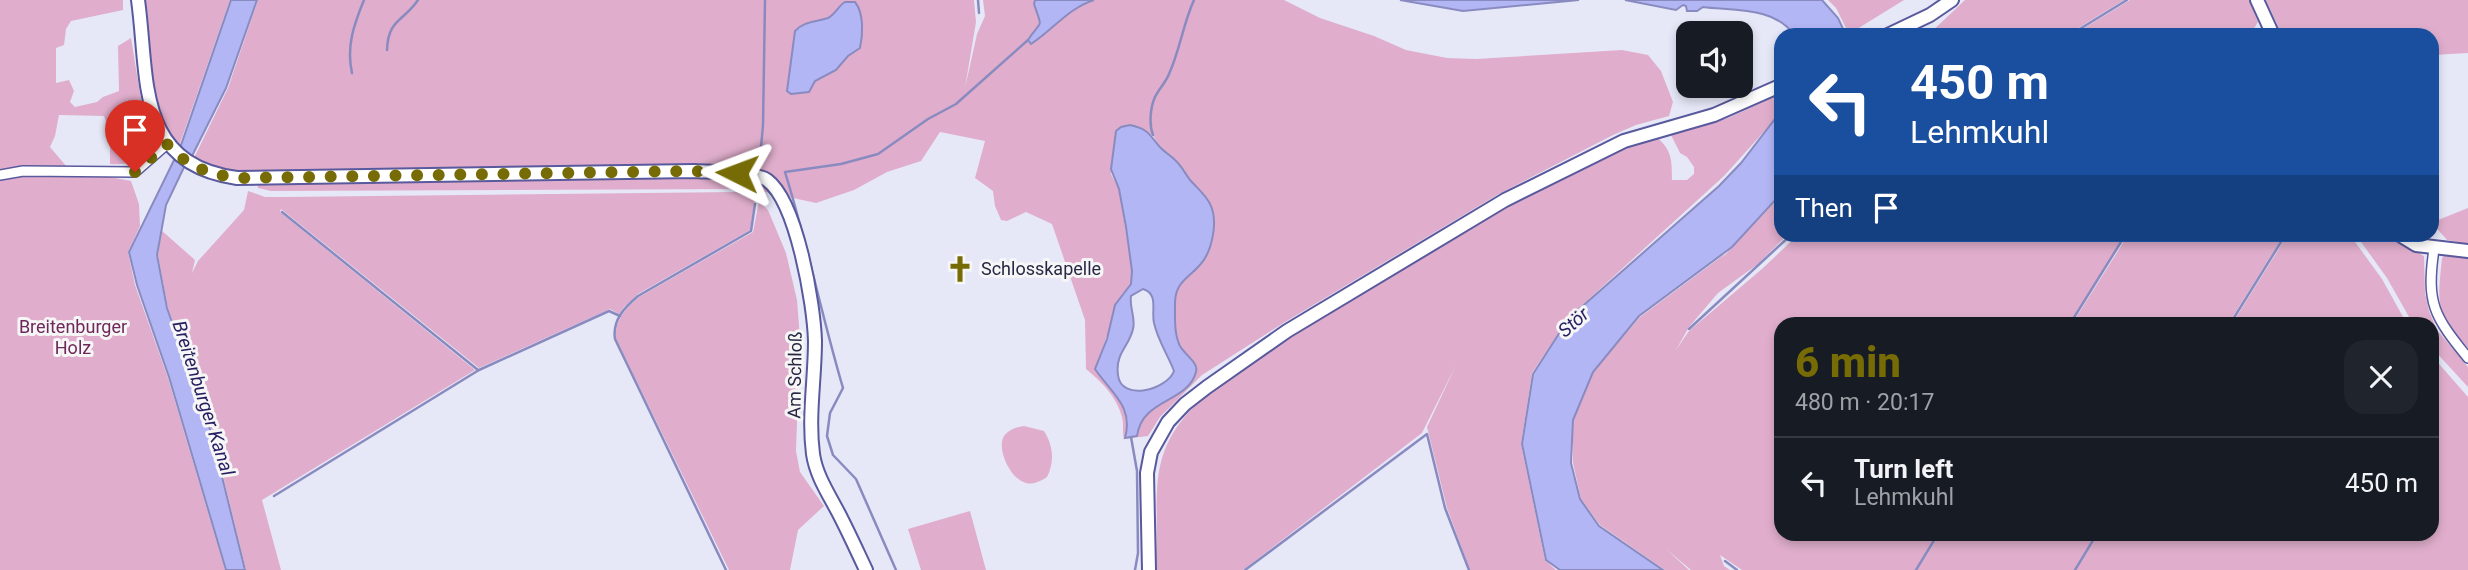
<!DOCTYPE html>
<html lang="en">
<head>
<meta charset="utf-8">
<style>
  :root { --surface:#171b24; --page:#20242c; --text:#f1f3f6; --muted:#9ea1a6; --line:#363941; --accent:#766b04 }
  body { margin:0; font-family:Roboto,sans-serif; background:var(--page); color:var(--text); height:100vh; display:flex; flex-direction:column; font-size:26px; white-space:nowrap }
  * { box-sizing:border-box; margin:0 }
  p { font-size:23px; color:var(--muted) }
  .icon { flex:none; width:38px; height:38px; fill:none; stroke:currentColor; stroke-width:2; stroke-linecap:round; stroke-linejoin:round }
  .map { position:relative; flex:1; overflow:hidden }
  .details { position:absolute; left:1774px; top:317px; width:665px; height:224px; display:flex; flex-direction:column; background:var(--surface); border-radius:21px; box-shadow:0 4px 10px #0003 }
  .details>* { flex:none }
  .guide { position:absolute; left:1774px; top:28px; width:665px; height:214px; border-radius:21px; box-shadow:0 4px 10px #0003; background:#1a4fa0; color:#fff; overflow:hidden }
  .controls { position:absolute; left:1676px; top:21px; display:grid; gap:14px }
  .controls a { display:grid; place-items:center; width:77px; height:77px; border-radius:14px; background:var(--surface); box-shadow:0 4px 10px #0003; font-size:35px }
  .pin { position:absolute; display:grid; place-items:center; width:60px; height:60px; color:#fff; margin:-72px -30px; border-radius:50% 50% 50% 0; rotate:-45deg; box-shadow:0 0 7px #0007 }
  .pin .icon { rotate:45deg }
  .me { position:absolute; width:77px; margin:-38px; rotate:273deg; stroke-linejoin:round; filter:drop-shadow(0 0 5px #0008) }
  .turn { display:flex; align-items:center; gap:24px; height:147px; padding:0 21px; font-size:32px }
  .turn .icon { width:91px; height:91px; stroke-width:2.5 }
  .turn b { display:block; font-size:49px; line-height:60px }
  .then { display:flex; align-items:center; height:66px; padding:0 21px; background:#0003; gap:14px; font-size:26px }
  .round { display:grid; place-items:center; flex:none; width:74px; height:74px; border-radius:21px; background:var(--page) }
  .headline { display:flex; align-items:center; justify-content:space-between; height:119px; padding:0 21px }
  h1 { font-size:42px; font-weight:800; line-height:52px; color:var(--accent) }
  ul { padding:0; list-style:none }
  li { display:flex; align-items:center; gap:21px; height:91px; padding:0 21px; border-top:2px solid var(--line) }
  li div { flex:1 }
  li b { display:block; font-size:26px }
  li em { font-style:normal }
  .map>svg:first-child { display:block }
  .green { fill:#e0aecc; fill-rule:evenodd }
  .water { fill:#b3b6f4; stroke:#898bc0; stroke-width:2; fill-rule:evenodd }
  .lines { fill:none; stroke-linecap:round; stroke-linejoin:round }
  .stream { stroke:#898bc0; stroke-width:2.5 }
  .street-casing { stroke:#59599d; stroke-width:12 }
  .secondary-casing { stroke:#59599d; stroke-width:16 }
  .street { stroke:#fff; stroke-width:9 }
  .secondary { stroke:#fff; stroke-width:12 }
  .route { stroke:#766b04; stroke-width:12; stroke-dasharray:0 21.6 }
  .labels { text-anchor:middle; stroke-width:6; stroke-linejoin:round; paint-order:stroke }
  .poi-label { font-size:18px; fill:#282846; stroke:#f6f6f6; text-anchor:start }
  .park-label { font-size:18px; fill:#6f2859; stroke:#f6f6f6 }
  .street-label { font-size:18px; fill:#282846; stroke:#f6f6f6 }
  .water-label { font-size:19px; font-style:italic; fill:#261d62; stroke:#f6f6f6 }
</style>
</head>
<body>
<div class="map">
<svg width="2468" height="570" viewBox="0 0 2468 570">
  <rect width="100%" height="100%" fill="#e6e8f8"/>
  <g class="green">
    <path d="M0,0H123V10L71,21L66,29L64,45L56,48V83L69,80L74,91L70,102L75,107L97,102L103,97L119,91L118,46L131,38C135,61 138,85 143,108C145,120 153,133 150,145C147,163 125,165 110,164V133L104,116L59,115L55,136L50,147L67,167L66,176L110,177L131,181L139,204L140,226L128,252L135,285L168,378L225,570H0Z"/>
    <path d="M143,0H230L178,149L159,115L153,91Z"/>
    <path d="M258,0H974L976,22L965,88L977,34L985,16L983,0H1035C1032,17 1050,19 1032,34H1046C1058,19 1076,6 1094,0H1284L1320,18L1374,36L1406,50L1447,58L1476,59L1622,50L1648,55L1661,71L1673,102L1669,116L1636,125L1613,135L1497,195L1285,322L1202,375L1160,417L1148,436L1124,439C1122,432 1124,425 1122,417C1117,397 1102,382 1086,369L1085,320L1052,224L1026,212L1007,221L1001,220L995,206L993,191L975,178L985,141L940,132L921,161L887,172L854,190L816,203L752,189L271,191L258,188L256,172L214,169L193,160L228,88ZM1116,132L1153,135C1159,149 1172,154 1181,166C1189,176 1194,185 1203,194L1199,267C1192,273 1182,278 1178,286C1172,300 1174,336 1182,348C1184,353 1189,357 1192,362L1181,392C1161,403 1142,411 1136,436L1126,438C1132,402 1113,396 1095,369L1122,294L1131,284L1132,271L1119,189L1111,174Z"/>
    <path d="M1828,0H1904L1849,34L1836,8Z"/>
    <path d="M1965,0H2124L2067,35H1928Z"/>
    <path d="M2130,0H2249L2258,22L2250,35H2073Z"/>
    <path d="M2266,0H2468V53L2433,55L2432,35H2282Z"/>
    <path d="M1781,94L1779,115L1724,176L1569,317L1532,373L1521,444L1545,560L1556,570H1470L1447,508L1427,427L1456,365L1422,433L1243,570H1155C1162,488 1140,453 1210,391L1396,268L1507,202L1619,146L1655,136C1672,149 1672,160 1672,180H1687L1694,174V167L1687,157L1680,153L1671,135L1728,118Z"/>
    <path d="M248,191L265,197H283L736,192L755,198L750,230L638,294L624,307L619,314L610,309L479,368L281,209L280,212L475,370L262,500L281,570H246L212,431L168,308L158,255L161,230L195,260L192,273L198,261L244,210Z"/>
    <path d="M1781,196L1782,234L1787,235L1758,264L1718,293L1689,327L1676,350L1689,331L1763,268L1798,235H2125L2069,324H1782V534H1937L1915,570H1742L1720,555L1724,566L1730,570H1691L1666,549L1689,570H1665L1600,525L1581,499L1573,463V421L1593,372L1640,317L1725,254L1723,257Z"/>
    <path d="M759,201L768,210L786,253L797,300L800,338L796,451L800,472L824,506L798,530L790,570H729L616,339C614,321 626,308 639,297L753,232Z"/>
    <path d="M2468,208V244L2447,240L2433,224V222Z"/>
    <path d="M2288,234L2350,235L2382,279L2407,324H2232Z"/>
    <path d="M2128,235V234L2284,235L2228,324H2072Z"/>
    <path d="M2356,235H2389L2424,256L2425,293L2429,311L2437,330L2468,367V387L2433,349L2432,324H2413L2387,278Z"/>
    <path d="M2445,255L2468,258V348C2436,309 2437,308 2442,258Z"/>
    <path d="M2433,357L2468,397V570H2076L2099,534H2432Z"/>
    <path d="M1024,426L1044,431C1053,445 1055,461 1047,477C1041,481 1033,485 1026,483C1011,480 996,449 1004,436C1009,429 1017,427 1024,426Z"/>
    <path d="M970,511L986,570H921L908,529Z"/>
    <path d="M1940,534H2096L2074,570H1917Z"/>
  </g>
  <g class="water">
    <path d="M231,0H257L226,88L189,162L178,154Z"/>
    <path d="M1035,0H1094C1068,8 1053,30 1031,44L1028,40C1042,18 1043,31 1034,4Z"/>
    <path d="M1400,0H1579L1463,11Z"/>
    <path d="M1625,0H1822L1838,18L1846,35H1794C1776,7 1733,11 1703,7L1697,11H1687L1686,6L1683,5L1676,10Z"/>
    <path d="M845,2H855C864,13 863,35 860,48L848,56L836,70L815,81L809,92L791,94L787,91L795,31C804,21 816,22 828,18C835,15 838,6 845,2Z"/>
    <path d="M1781,111V194L1732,247L1639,316L1593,372L1573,420L1571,463L1580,499L1599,526L1663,570H1560L1546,560L1522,444L1533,374L1569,318L1719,186L1741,163Z"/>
    <path d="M1130,125C1148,129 1149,134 1159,146C1163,151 1170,155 1175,160C1182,166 1185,174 1191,181C1198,189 1207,196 1211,206C1218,223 1212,253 1199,266C1186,280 1175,283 1175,304C1175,318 1174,334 1180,346C1185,355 1199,363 1196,372C1188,403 1142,398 1137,436L1125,438C1134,406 1111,393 1095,369L1107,339L1115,305L1131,284L1132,271L1126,227L1119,189L1111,169L1116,131L1121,127ZM1143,289C1159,294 1151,311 1154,323C1158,341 1168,355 1174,371C1167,390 1121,402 1118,375C1115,353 1129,347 1133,329C1136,318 1129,307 1131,296Z"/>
    <path d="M176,156L186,163L166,205L157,255L167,308L211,432L245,570H226L169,377L137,285L129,252Z"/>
  </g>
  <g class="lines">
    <g class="stream">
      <path d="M978,0L979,13"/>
      <path d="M2070,35L2127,0"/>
      <path d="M387,50C388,19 403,22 418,0"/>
      <path d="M352,73C346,47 354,24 364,0"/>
      <path d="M1153,135C1149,125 1150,108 1155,97C1159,89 1166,82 1169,74C1180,50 1183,24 1194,0"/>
      <path d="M759,169L763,125L765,0"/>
      <path d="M282,212L478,370"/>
      <path d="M2070,324L2126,234"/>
      <path d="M2230,324L2286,234"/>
      <path d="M1689,329L1792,234"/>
      <path d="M1131,437L1137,471L1138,553L1135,570"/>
      <path d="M274,496L479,370L609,311L620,316"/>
      <path d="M1725,561L1737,570"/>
      <path d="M726,570L615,339C612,320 625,307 638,296L751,231L755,204"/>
      <path d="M896,570L856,479L833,455L827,436L830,413L843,388C822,317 807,243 785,172L841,164L878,154L928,119L956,104L1028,40"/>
      <path d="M1245,570L1427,434L1445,508L1469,570"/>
      <path d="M1916,570L1938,534"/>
      <path d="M2075,570L2097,534"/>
    </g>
    <defs>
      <g id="street">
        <path d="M0,175L23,171L135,172L167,144"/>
        <path d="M2434,249C2426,304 2434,316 2468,358"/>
      </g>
      <g id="secondary">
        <path d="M138,0C149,79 135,164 237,178L694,171C709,172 756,172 767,180C797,202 814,305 815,341C815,379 808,416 813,454C816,475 828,493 838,512C848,531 857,551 866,570"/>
        <path d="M2257,0L2273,35"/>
        <path d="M1888,35L1930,15L1952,0"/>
        <path d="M2398,234L2416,245L2468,251"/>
        <path d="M1149,570L1147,473L1151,452L1168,422L1185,404L1207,387L1287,331L1505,200L1624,141L1714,115L1782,85"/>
      </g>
    </defs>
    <use href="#street" class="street-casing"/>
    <use href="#secondary" class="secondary-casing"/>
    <use href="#street" class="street"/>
    <use href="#secondary" class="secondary"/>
  </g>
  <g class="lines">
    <path class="route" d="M135,172L167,144C186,166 208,174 237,178L694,171L737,173"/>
  </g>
  <defs>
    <symbol id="church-bare" viewBox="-9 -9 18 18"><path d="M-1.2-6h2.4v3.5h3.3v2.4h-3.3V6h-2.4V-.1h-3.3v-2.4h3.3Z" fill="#766b04" stroke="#f6f6f6" stroke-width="2.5" paint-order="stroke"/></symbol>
  </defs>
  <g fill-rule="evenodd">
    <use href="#church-bare" x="941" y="250" width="38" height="38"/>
  </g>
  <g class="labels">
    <g class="poi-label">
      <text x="981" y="275">Schlosskapelle</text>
    </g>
    <g class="park-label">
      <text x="73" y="333">Breitenburger<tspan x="73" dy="21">Holz</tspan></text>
    </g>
    <g class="street-label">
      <text transform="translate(795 375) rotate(-89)" y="6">Am Schloß</text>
    </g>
    <g class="water-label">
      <text transform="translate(1573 322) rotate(-41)" y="7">Stör</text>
      <text transform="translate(204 398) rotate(72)" y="7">Breitenburger Kanal</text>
    </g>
  </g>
</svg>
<div class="controls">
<a><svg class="icon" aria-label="sound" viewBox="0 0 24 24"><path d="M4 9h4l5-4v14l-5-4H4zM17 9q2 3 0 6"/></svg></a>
</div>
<div class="pin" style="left:135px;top:172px;background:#d93025"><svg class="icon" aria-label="arrive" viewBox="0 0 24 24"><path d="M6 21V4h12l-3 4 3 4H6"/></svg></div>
<svg class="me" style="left:737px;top:173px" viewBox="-20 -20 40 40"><path d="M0-17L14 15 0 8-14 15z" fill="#766b04" stroke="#fff" stroke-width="4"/></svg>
<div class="guide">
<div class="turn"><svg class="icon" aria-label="left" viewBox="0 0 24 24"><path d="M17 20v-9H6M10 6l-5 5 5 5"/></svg><div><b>450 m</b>Lehmkuhl</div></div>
<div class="then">Then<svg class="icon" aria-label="arrive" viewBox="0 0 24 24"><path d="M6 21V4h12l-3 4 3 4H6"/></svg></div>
</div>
<section class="details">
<div class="headline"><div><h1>6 min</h1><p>480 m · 20:17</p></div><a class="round"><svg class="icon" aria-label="close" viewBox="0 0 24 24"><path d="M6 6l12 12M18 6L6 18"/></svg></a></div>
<ul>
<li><svg class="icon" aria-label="left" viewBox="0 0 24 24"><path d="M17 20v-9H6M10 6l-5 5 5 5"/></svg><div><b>Turn left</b><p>Lehmkuhl</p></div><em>450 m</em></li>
</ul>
</section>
</div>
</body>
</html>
